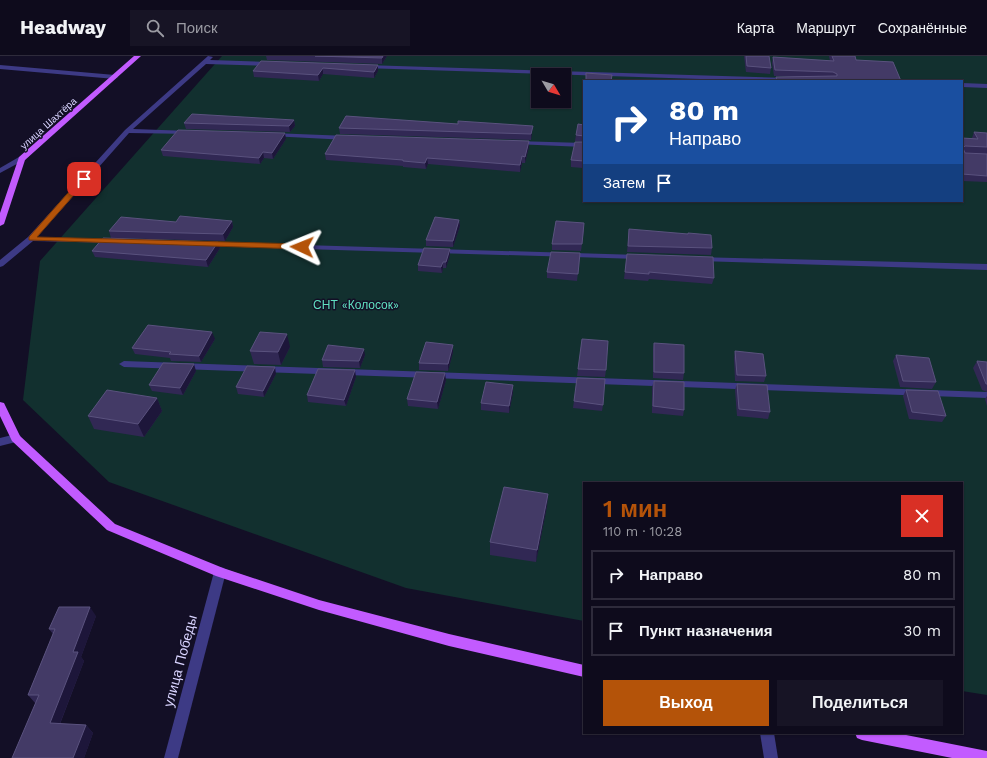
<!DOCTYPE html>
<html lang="ru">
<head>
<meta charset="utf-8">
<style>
  :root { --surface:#0e0b1c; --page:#171425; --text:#f1f3f6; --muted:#9b9ba3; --line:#2e2b3b; --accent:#b45309 }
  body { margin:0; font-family:"Work Sans",sans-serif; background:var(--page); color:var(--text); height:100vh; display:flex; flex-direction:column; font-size:15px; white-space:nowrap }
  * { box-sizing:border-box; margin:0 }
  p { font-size:13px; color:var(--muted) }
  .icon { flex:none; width:22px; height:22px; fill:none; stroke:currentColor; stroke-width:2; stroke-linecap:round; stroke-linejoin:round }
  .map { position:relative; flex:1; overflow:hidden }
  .drawer { position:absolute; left:583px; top:426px; width:380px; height:252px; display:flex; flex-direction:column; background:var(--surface); border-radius:0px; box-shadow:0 1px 3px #0004,0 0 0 1px var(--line) }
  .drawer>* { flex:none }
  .banner { position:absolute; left:583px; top:24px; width:380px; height:122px; border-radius:0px; box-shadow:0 1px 3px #0004,0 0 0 1px var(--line); background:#1a4fa0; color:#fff; overflow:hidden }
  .needle { width:26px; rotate:128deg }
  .buttons { position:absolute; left:531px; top:12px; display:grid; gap:8px }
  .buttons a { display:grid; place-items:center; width:40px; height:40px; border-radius:0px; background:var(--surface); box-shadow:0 1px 3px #0004,0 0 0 1px var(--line); font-size:20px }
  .pin { position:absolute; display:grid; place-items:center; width:34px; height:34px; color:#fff; margin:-17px; border-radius:8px; box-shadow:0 2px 6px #0006 }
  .me { position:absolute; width:44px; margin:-22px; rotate:272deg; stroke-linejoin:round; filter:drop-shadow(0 0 3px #0008) }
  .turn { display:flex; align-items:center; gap:14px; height:84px; padding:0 20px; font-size:18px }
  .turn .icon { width:52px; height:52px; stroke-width:2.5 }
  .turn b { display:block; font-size:28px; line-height:34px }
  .then { display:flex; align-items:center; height:38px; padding:0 20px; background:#0003; gap:8px; font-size:15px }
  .round { display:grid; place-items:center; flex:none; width:42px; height:42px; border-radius:0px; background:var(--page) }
  .overview { display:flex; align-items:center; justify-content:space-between; height:68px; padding:0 20px }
  h1 { font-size:24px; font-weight:600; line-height:30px; color:var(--accent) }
  .primary-button { display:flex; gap:8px; margin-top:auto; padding:8px 20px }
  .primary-button a { flex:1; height:46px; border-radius:0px; background:var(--accent); color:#fff; font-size:16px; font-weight:600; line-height:46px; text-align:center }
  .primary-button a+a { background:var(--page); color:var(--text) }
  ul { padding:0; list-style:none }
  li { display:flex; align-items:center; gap:12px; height:50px; margin:0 8px 6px; padding:0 12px; border:2px solid var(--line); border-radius:0px }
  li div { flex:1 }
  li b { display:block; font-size:15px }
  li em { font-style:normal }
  header { display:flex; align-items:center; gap:24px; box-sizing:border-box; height:56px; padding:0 20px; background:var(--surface); border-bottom:1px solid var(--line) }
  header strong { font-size:19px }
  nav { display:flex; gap:22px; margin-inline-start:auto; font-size:14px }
  .search { width:280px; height:36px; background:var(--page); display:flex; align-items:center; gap:10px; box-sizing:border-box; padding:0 14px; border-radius:0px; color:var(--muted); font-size:15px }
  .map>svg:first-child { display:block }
  .green { fill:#12302f; fill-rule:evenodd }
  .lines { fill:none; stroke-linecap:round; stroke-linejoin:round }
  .minor { fill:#3d3a85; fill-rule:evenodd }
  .major { fill:#c25bff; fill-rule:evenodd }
  .wall { fill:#312854 }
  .shaded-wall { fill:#1d163a }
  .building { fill:#433a66; stroke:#5a527e }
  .route { fill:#b45309; stroke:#753606 }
  .labels { text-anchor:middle; stroke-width:3; stroke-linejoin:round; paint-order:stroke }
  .far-street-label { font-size:10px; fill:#d9d4ff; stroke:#130f26 }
  .park-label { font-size:12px; fill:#5fe0c0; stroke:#130f26 }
  .near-street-label { font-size:14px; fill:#d9d4ff; stroke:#130f26 }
</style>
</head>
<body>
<header>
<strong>Headway</strong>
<div class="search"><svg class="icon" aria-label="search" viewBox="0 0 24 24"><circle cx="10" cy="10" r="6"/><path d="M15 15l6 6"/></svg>Поиск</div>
<nav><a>Карта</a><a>Маршрут</a><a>Сохранённые</a></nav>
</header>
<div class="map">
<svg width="987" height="702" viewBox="0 0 987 702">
  <rect width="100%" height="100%" fill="#130f26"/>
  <path class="green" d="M222,0H987V639L962,635V427H584V565L406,532L109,426L23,344L40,205ZM538,19H564V45H538ZM584,25H962V145H584Z"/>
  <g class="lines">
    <g class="minor">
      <path d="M208,0L213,1L210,4L271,6L274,8L271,10L206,8L133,73L190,75L193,77L192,78L129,77L37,181L113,183H116V187L33,185L3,210L0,211V204L28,181L125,74Z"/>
      <path d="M0,9L115,19L118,21L115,23L0,13Z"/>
      <path d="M365,9L789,22L792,24L761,25L363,12L362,11Z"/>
      <path d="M962,27L987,28V32L962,31Z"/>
      <path d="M272,77L348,80L351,82L348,84L270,80L269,79Z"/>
      <path d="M516,85L584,87V91L514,88L513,87Z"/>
      <path d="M19,101H22L26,103L0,117V112Z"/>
      <path d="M202,186L639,199L643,201L639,203L205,190L201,188Z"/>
      <path d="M696,201L987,208V214L699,205L695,203Z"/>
      <path d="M124,305L987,336V342L124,311L119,308Z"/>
      <path d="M16,378L20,379L21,382L20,385L0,390V382Z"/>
      <path d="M220,511L224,512L226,516L178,702H164L214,516L216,512Z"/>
      <path d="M760,677H774L778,702H764Z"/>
    </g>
    <g class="major">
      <path d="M134,0H141L25,104L4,168L0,170V157L19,101Z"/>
      <path d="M0,346L4,347L20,380L115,468L223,512L319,544L449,578L584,609V621L449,590L319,554L216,520L107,474L12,385L0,360Z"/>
      <path d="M855,677H896L987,695V702H952L862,684L857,682Z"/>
    </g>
  </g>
  <g class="wall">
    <path d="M266,0H387L382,8L267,4Z"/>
    <path d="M744,0H769L771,12L770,18L746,16Z"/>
    <path d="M829,0H855L856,4L901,25H775L776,21L797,20H774L772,7L773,1L830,5Z"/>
    <path d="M378,9V15L374,22L323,18L319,25L254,21L253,15Z"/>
    <path d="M294,64L295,70L290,76L186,73L184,67Z"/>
    <path d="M584,69V86L575,85L576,79Z"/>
    <path d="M339,72L532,76L531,84L340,78Z"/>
    <path d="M974,76L987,77V98L965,97L987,98V126L962,125V82H972Z"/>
    <path d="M286,83L273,103L264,102L260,108L163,100L161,94Z"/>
    <path d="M529,85V91L525,107H522L520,116L428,108L426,113L403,111V110L326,104L325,98Z"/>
    <path d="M584,86V119H583V112L571,111V104Z"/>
    <path d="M459,164L460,170L453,191L426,190V184Z"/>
    <path d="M232,165L233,171L225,185L111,182L109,175L176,166Z"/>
    <path d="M629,173L712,192L711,199L627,196Z"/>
    <path d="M584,174L581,195L552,194V188Z"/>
    <path d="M218,186L220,192L208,211L95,201L92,195Z"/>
    <path d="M580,197L577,225L547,222V216Z"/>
    <path d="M450,199L446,212H443L442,217L418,215V209Z"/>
    <path d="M626,205L714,222L712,228L649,223L648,225L624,223Z"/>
    <path d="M215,283L201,306L171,305L170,302L135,298L132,292Z"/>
    <path d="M582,283L606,314L605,321L577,320Z"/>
    <path d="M654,287L684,317L683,324L653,322V293Z"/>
    <path d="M290,291L281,309L254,308L250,295Z"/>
    <path d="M735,295L766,320L764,326L735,325L734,302Z"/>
    <path d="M453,296L448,315L419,314V307Z"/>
    <path d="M365,299L360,312L323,311L322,304Z"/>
    <path d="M896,299L936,326L932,333L900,331L893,305Z"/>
    <path d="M977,305L987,306V336L982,334L973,312Z"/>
    <path d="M196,315L183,339L152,335L149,329Z"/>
    <path d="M276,318L264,341L238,338L236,331Z"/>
    <path d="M356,321L346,350L308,346L307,339Z"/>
    <path d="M577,322L603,349L602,355L573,352Z"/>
    <path d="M446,324L438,353L408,350L407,343Z"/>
    <path d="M654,325L684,354L683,360L652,357V331Z"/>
    <path d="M737,328L770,356L768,363L737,360L735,334Z"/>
    <path d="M906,334L946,360L942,366L909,363L903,340Z"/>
    <path d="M513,336L509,357L481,354V347Z"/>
    <path d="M987,340V350L985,343Z"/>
    <path d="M157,342L162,355L144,381L94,373L88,360Z"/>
    <path d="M548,438L547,450L536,506L490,499V486Z"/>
    <path d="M96,560L81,601L84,605L60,668L86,669L93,677L84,702L28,639L53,578L49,573Z"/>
  </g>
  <g class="shaded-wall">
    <path d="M383,0H387L382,8V2Z"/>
    <path d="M378,9V15L374,22V16Z"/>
    <path d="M323,12V18L319,25L318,19Z"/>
    <path d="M294,64L295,70L290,76L289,70Z"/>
    <path d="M533,70L532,76L531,84V78Z"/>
    <path d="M285,77L286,83L273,103L272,97Z"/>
    <path d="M529,85V91L525,107V101Z"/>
    <path d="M263,96L264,102L260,108L259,102Z"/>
    <path d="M522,100V107L520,116V109Z"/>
    <path d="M427,102L428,108L426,113L425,107Z"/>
    <path d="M459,164L460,170L453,191V185Z"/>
    <path d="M232,165L233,171L225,185L223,178Z"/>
    <path d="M218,186L220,192L208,211L206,204Z"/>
    <path d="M450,193V199L446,212V206Z"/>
    <path d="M443,206V212L442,217L441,211Z"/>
    <path d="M212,276L215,283L201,306L199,300Z"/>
    <path d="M287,278L290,291L281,309L278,296Z"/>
    <path d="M453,289V296L448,315V308Z"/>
    <path d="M364,293L365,299L360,312L359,305Z"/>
    <path d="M194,308L196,315L183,339L180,332Z"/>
    <path d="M275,311L276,318L264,341L263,335Z"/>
    <path d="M355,314L356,321L346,350L344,344Z"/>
    <path d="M445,317L446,324L438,353L437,346Z"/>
    <path d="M513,329V336L509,357V350Z"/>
    <path d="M157,342L162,355L144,381L138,368Z"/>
    <path d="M548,438L547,450L536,506L537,494Z"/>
    <path d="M90,551L96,560L81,601L84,605L57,675L50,667L73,596Z"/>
    <path d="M86,669L93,677L84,702H73Z"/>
  </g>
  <g class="building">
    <path d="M315,0H383L382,2Z"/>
    <path d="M746,0H769L771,12L747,10Z"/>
    <path d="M832,0H855L856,4L893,6L901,25H777L776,21L837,20V18L833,16L775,14L773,1L834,5Z"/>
    <path d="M261,5L378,9L374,16L323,12L318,19L253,15Z"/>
    <path d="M586,17L612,19L611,25H586Z"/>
    <path d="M192,58L294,64L289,70L184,67Z"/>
    <path d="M346,60L458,68V65L533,70L531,78L339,72Z"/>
    <path d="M578,68L584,69V80L576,79Z"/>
    <path d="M178,74L285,77L272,97L263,96L259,102L161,94Z"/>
    <path d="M974,76L987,77V91L965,90L963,92L965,97L987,98V120L962,118V82L978,83Z"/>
    <path d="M336,79L529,85L525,101L522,100L520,109L427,102L425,107L403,105V104L325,98Z"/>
    <path d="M575,86H584V113V105L571,104Z"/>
    <path d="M180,160L232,165L223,178L109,175L121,161L176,166Z"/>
    <path d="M435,161L459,164L453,185L426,184Z"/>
    <path d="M556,165L584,167L582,188H552Z"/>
    <path d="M629,173L688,178V177L711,179L712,192L628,190Z"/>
    <path d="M103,182L218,186L206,204L92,195Z"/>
    <path d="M424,192L450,193L446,206H443L441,211L418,209Z"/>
    <path d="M551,196L580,197L578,218L547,216Z"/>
    <path d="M627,198L713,201L714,222L649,216V218L625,216Z"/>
    <path d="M148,269L212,276L199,300L169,298L171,296L132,292Z"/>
    <path d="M260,276L287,278L278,296L250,295Z"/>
    <path d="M582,283L608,285L606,314L578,313Z"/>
    <path d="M426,286L453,289L448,308L419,307Z"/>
    <path d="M654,287L684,289V317L654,316Z"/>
    <path d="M328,289L364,293L359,305L322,304Z"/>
    <path d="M735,295L763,298L766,320L737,319Z"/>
    <path d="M896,299L929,302L936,326L903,325Z"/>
    <path d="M977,305L987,306V328H986Z"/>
    <path d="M163,307L194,308L180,332L149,329Z"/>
    <path d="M247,310L275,311L263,335L236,331Z"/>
    <path d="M318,313L355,314L344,344L307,339Z"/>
    <path d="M416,316L445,317L437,346L407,343Z"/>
    <path d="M577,322L605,323L603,349L574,345Z"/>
    <path d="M654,325L684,326V354L653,350Z"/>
    <path d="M486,326L513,329L509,350L481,347Z"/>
    <path d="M737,328L767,329L770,356L739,353Z"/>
    <path d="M107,334L157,342L138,368L88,360Z"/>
    <path d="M906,334L938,335L946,360L912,356Z"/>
    <path d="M504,431L548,438L537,494L490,486Z"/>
    <path d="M59,551H90L73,596H78L50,667L86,669L73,702H12L39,639H28L55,573H49Z"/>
  </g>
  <path class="route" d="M82,121L88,123L37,181L302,188L306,191L302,193L29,184V181Z"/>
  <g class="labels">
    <g class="far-street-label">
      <text transform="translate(48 67) rotate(-42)" y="4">улица Шахтёра</text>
    </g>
    <g class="park-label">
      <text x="356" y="253">СНТ «Колосок»</text>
    </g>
    <g class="near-street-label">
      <text transform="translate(180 605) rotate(-75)" y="5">улица Победы</text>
    </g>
  </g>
</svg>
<div class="buttons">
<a><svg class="needle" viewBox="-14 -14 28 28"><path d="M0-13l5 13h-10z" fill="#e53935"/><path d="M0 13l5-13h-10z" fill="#9b9ba3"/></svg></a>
</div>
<div class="pin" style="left:84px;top:123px;background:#d93025"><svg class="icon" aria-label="arrive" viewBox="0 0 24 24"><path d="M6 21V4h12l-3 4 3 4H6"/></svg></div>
<svg class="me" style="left:302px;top:191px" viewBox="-20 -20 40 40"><path d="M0-17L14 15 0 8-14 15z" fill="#b45309" stroke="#fff" stroke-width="4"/></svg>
<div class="banner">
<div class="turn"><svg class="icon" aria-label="right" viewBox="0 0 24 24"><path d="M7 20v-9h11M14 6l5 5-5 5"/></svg><div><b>80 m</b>Направо</div></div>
<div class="then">Затем<svg class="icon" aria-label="arrive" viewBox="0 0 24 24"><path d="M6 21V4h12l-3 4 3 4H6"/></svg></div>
</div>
<section class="drawer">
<div class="overview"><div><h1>1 мин</h1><p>110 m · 10:28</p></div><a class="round" style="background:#d93025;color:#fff"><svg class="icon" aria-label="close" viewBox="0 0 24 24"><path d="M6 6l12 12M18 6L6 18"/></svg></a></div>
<ul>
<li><svg class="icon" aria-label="right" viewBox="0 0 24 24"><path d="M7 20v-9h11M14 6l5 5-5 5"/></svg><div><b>Направо</b></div><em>80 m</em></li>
<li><svg class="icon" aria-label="arrive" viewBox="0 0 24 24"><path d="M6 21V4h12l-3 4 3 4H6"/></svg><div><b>Пункт назначения</b></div><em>30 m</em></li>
</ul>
<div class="primary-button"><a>Выход</a><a>Поделиться</a></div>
</section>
</div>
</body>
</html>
